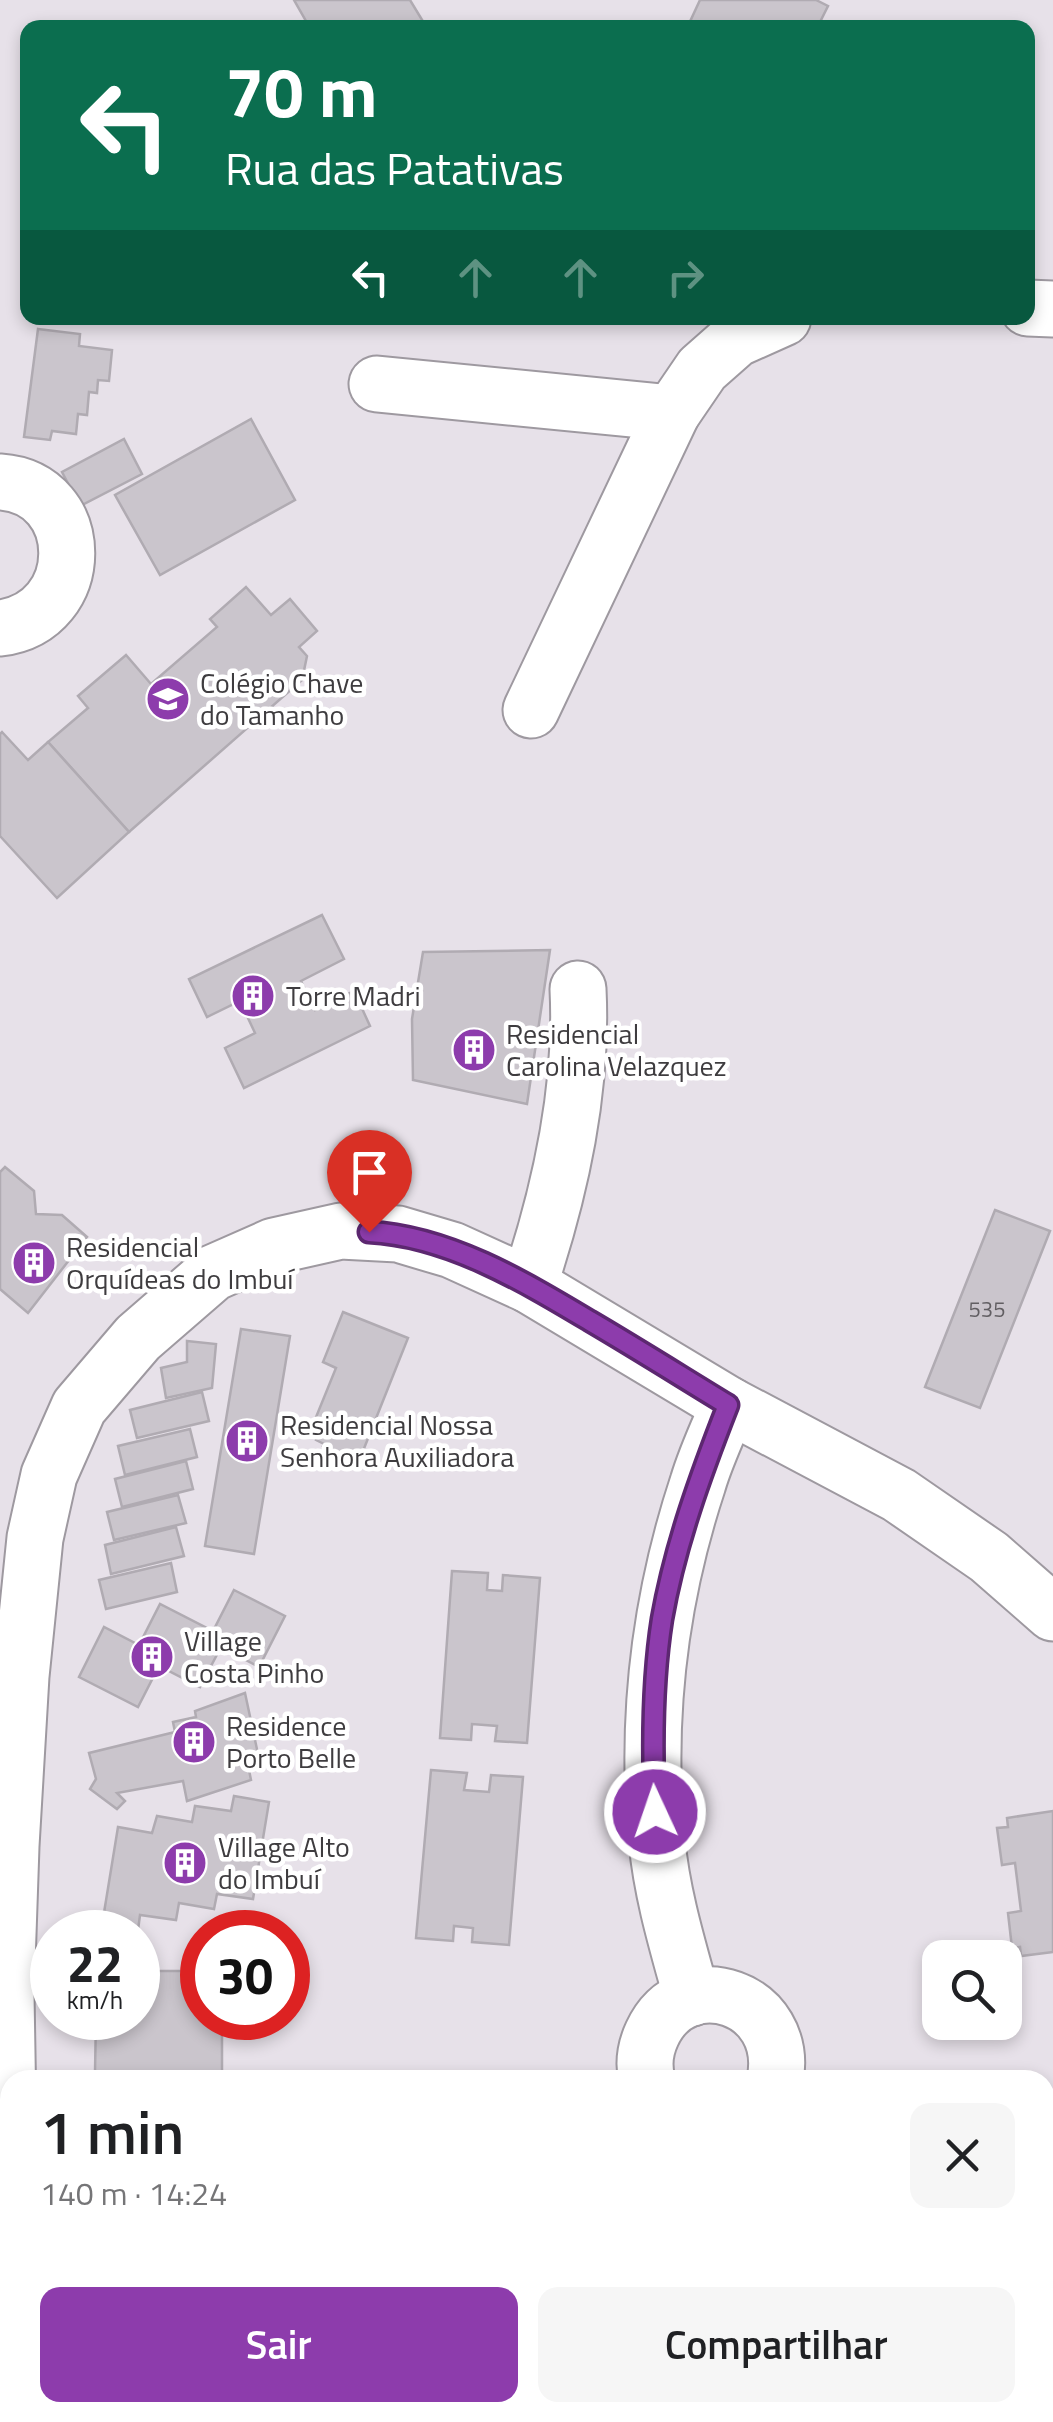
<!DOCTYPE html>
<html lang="pt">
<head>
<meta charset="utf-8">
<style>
  :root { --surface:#fff; --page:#f6f6f6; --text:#202124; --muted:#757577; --accent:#8d3cac }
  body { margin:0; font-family:"Titillium Web",sans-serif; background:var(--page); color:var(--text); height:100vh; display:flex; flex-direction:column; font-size:38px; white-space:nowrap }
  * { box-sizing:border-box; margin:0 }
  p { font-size:32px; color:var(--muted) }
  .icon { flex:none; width:55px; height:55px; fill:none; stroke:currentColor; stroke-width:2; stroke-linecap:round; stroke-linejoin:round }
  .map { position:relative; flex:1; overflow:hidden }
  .sheet { position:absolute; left:0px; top:2070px; width:1055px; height:352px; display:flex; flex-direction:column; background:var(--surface); border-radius:30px 30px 0 0; box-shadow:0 5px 15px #0003 }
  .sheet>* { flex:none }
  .hud { position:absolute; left:20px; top:20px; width:1015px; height:305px; border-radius:20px; box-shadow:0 5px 15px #0003; background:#0b6e4f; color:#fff; overflow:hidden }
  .controls { position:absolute; left:922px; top:1940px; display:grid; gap:20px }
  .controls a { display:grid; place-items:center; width:100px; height:100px; border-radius:20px; background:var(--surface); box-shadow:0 5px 15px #0003; font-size:50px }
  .speed { position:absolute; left:30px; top:1910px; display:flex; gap:20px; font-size:50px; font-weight:700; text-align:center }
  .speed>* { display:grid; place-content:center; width:130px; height:130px; border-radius:50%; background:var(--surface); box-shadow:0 5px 15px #0003; line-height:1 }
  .speed small { font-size:25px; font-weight:400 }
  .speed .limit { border:15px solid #d22; background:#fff; color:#111 }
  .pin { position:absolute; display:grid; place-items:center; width:85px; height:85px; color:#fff; margin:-102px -42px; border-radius:50% 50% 50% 0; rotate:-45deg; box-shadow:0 0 10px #0007 }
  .pin .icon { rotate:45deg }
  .me { position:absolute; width:110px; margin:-55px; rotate:357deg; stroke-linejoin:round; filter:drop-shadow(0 0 8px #0008) }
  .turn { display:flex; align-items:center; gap:35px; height:210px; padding:0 40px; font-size:45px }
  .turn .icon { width:130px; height:130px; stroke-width:2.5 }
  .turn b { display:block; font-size:70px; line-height:85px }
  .lanes { display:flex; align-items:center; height:95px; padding:0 40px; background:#0003; justify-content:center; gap:50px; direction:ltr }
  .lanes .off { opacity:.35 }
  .round { display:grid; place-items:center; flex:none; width:105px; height:105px; border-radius:20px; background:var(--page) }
  .summary { display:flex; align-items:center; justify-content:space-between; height:170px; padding:0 40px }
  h1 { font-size:60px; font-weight:600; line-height:75px }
  .cta { display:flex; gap:20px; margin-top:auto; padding:20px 40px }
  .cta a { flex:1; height:115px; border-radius:20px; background:var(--accent); color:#fff; font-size:40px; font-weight:600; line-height:115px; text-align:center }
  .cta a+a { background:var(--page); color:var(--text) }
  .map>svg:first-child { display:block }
  .building { fill:#cac5cc; stroke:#b0abb2; stroke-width:2.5 }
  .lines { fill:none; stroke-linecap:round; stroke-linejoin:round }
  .minor-casing { stroke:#9e99a0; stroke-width:59 }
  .minor { stroke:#fff; stroke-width:55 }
  .route-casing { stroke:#5c2770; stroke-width:25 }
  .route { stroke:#8d3cac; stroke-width:18 }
  .labels { text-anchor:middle; stroke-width:9; stroke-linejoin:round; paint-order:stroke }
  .number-label { font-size:22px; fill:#615e62 }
  .poi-label { font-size:28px; fill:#3e3c3f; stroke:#fff; text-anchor:start }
</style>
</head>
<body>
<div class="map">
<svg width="1053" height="2422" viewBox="0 0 1053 2422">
  <rect width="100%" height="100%" fill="#e7e1e9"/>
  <g class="building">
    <path d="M294,0H410L427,28H310Z"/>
    <path d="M700,0H816L828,6L817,28H687Z"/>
    <path d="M38,329L80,334L79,346L112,350L109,381L98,380L97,393L89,392L87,415L78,414L76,434L52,431L50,440L24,437Z"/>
    <path d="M251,419L295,500L160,575L115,495Z"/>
    <path d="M124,439L142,474L80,506L62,472Z"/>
    <path d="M246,587L271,615L290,599L317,631L299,647L307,656L302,680L129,832L48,742L88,708L78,696L126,655L151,684L217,627L210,619Z"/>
    <path d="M2,732L28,760L48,742L129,832L57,898L0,836V734Z"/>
    <path d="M322,915L344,959L301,981L315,1010L354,991L370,1026L244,1088L225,1048L255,1033L240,1001L207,1017L189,979Z"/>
    <path d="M550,950L527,1104L413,1080L412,1019L423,952Z"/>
    <path d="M5,1167L34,1191L36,1214L62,1215L87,1237L28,1313L0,1289V1172Z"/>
    <path d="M995,1210L1050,1231L980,1408L925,1387Z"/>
    <path d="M343,1312L408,1338L359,1461L323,1446L324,1444L316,1440L320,1430L312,1427L336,1368L323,1362Z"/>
    <path d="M241,1329L290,1336L254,1554L205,1546Z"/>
    <path d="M187,1341L216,1344L212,1388L166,1398L161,1368L187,1362Z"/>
    <path d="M202,1392L209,1421L137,1438L130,1410Z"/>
    <path d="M190,1429L197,1457L125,1475L118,1446Z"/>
    <path d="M186,1461L193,1489L122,1507L115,1479Z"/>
    <path d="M178,1495L186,1523L114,1540L107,1512Z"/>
    <path d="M176,1527L184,1556L111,1574L105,1545Z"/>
    <path d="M171,1563L177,1592L106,1609L99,1580Z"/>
    <path d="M452,1571L488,1573L487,1590L502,1591L503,1575L540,1578L527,1743L495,1741L497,1726L472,1724L471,1740L440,1738Z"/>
    <path d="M234,1590L285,1616L259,1667L221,1647L200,1687L159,1666L138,1707L79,1677L104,1627L139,1645L160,1604L213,1631Z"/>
    <path d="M245,1693L258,1754L247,1760L251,1780L187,1801L183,1781L117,1793L125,1801L117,1809L90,1789L96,1779L89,1753L175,1732L173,1722L196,1717L195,1711Z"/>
    <path d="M431,1770L467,1773L464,1790L489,1792L491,1775L523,1777L509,1945L472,1942L473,1928L454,1926L453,1941L416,1938Z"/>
    <path d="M234,1796L269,1802L253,1899L217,1894L214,1909L179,1903L176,1920L140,1915L138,1930L102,1925L118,1827L152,1833L157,1816L192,1822L195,1806L231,1811Z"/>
    <path d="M1053,1811V1952L1021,1956L1020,1947L1012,1948L1008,1913L1021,1911L1015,1863L1002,1865L997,1828L1008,1827L1007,1818Z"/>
    <path d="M138,1971H202V2018H222V2071L95,2072L96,2018H138Z"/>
    <path d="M103,2412H179L182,2420L106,2422Z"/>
  </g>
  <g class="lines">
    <defs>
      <g id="minor">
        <path d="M1028,308L1053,309"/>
        <path d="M377,384L672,413"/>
        <path d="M0,482C89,488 89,617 0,628"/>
        <path d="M531,710L672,413L702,369L736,339L783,318"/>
        <path d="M529,1285C561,1189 583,1089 578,989"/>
        <path d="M692,1998C678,1947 662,1895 657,1842C645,1719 659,1601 698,1483C706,1456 718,1431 729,1405"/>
        <path d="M647,2080C643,2064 645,2049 652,2034C685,1962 791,1997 775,2080"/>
        <path d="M10,2235L6,1993L11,1846L21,1676L35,1538L49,1475L79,1407L138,1338L213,1273L274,1246L341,1231L398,1234L452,1250L529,1285L729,1405L899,1495L989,1557L1053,1613"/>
        <path d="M27,2412L28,2422"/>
      </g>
    </defs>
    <use href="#minor" class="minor-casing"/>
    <use href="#minor" class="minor"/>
  </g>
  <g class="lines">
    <defs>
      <path id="route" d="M369,1232C448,1236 523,1281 590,1321C636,1348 682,1377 728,1405C701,1474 675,1545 662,1619C652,1683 652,1748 655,1812"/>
    </defs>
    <use href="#route" class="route-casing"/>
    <use href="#route" class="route"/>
  </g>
  <defs>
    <symbol id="school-disc" viewBox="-11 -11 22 22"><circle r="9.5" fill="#8d3cac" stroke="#fff"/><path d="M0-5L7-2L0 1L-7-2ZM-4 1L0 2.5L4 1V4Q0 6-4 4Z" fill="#fff"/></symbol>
    <symbol id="building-disc" viewBox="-11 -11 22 22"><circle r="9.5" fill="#8d3cac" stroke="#fff"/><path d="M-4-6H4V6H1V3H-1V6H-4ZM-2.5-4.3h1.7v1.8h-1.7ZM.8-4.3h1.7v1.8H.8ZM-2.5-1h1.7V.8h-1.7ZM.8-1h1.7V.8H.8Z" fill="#fff"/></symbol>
  </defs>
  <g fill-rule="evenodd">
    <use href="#school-disc" x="143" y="674" width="50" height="50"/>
    <use href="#building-disc" x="228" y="971" width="50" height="50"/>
    <use href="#building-disc" x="449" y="1025" width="50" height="50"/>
    <use href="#building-disc" x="9" y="1238" width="50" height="50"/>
    <use href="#building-disc" x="222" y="1416" width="50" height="50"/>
    <use href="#building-disc" x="127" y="1632" width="50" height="50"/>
    <use href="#building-disc" x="169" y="1717" width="50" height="50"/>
    <use href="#building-disc" x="160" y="1838" width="50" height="50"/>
  </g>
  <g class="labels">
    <g class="number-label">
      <text x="987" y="1317">535</text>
    </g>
    <g class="poi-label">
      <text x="200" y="693">Colégio Chave<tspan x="200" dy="32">do Tamanho</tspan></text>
      <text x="286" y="1006">Torre Madri</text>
      <text x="506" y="1044">Residencial<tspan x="506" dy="32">Carolina Velazquez</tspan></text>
      <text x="66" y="1257">Residencial<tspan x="66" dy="32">Orquídeas do Imbuí</tspan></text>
      <text x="280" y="1435">Residencial Nossa<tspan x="280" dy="32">Senhora Auxiliadora</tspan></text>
      <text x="184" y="1651">Village<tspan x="184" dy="32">Costa Pinho</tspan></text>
      <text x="226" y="1736">Residence<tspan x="226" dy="32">Porto Belle</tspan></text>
      <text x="218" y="1857">Village Alto<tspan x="218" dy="32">do Imbuí</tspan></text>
    </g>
  </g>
</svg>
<div class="controls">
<a><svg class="icon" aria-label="search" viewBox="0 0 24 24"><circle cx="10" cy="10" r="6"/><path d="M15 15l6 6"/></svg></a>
</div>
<div class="speed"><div>22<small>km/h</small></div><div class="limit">30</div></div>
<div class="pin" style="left:369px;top:1232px;background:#d93025"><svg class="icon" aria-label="arrive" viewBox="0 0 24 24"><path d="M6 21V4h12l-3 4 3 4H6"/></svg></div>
<svg class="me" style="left:655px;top:1812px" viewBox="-20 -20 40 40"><circle r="17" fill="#8d3cac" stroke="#fff" stroke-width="3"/><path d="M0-11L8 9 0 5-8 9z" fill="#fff"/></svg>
<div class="hud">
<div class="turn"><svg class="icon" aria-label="left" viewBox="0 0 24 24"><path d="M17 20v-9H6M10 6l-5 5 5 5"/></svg><div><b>70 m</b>Rua das Patativas</div></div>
<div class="lanes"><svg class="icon" aria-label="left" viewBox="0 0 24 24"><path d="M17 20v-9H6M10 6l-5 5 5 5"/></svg><svg class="icon off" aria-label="ahead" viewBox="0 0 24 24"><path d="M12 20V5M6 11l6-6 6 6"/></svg><svg class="icon off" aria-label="ahead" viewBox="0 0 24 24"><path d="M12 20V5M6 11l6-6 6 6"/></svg><svg class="icon off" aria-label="right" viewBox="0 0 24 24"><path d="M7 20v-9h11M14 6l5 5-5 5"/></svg></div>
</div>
<section class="sheet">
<div class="summary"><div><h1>1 min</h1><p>140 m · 14:24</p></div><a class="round"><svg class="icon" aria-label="close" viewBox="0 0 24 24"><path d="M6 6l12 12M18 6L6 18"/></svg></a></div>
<div class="cta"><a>Sair</a><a>Compartilhar</a></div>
</section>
</div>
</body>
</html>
